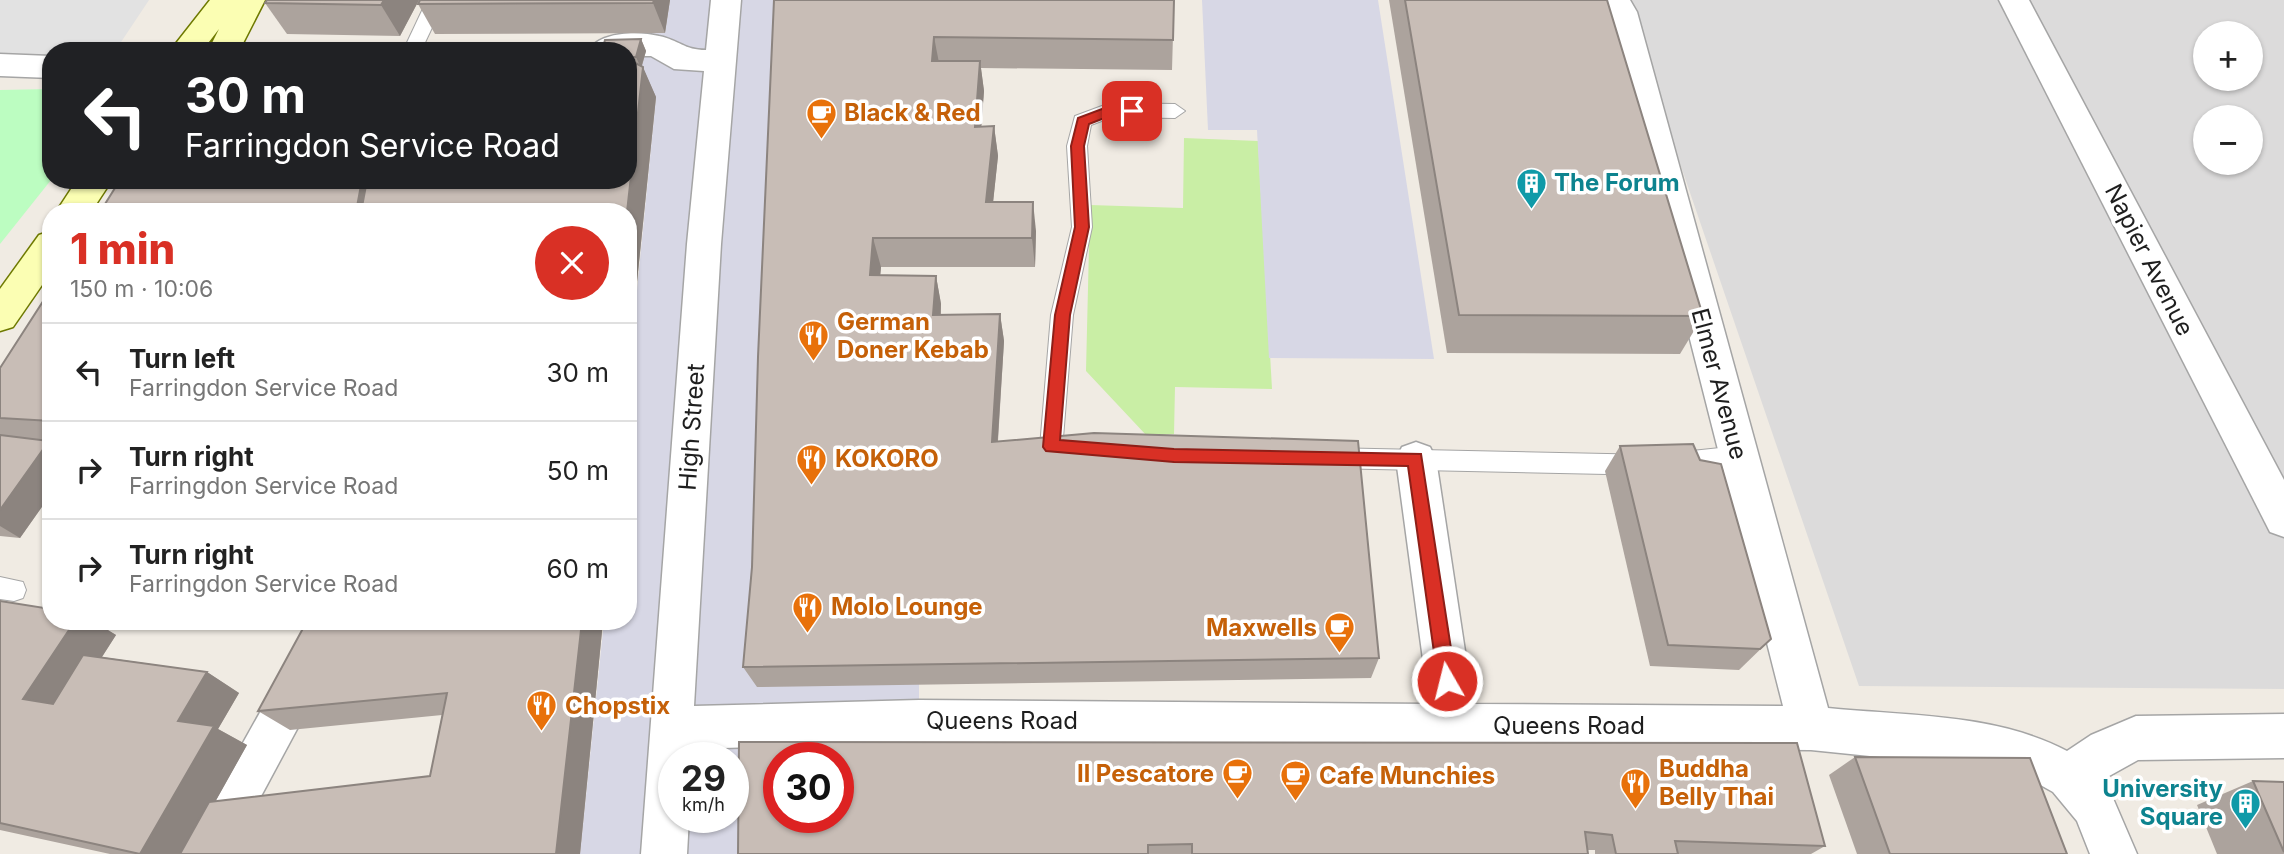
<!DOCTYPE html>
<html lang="en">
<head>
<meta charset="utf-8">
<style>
  :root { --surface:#fff; --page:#f6f6f6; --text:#222; --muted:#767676; --line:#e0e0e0; --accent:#d93025 }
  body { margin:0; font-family:Inter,sans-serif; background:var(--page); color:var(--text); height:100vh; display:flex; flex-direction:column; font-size:26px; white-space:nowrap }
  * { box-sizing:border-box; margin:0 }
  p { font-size:23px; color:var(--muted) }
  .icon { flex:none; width:38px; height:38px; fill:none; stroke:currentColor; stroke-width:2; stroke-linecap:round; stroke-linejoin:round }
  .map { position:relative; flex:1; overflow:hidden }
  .side { position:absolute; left:42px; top:203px; width:595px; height:427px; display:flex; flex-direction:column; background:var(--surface); border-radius:28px; box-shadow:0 2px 5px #0004 }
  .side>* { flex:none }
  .banner { position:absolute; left:42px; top:42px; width:595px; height:147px; border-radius:28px; box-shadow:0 2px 5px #0004; background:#202124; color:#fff; overflow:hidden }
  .buttons { position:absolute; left:2193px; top:21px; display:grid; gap:14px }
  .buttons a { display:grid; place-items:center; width:70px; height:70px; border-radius:50%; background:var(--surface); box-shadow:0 2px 5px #0004; font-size:35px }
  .speed { position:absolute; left:658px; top:742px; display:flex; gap:14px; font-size:35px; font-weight:700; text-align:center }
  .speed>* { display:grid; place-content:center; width:91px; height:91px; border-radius:50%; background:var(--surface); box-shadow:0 2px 5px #0004; line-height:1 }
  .speed small { font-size:18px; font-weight:400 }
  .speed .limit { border:10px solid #d22; background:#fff; color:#111 }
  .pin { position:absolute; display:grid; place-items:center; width:60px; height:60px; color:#fff; margin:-30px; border-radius:14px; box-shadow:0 4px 10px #0006 }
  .me { position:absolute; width:77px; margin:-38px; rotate:352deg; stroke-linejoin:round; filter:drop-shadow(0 0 5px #0008) }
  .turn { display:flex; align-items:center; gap:24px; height:147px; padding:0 28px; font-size:32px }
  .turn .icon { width:91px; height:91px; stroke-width:2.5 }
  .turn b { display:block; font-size:49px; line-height:60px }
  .round { display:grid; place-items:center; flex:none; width:74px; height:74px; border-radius:37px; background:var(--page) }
  .headline { display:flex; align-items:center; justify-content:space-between; height:119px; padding:0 28px }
  h1 { font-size:42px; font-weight:800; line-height:52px; color:var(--accent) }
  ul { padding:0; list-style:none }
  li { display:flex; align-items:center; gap:21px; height:98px; padding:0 28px; border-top:2px solid var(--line) }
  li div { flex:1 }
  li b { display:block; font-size:26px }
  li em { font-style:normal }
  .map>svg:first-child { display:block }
  .residential { fill:#dcdbdb; fill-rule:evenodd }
  .grass { fill:#c9eea5 }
  .park { fill:#bcfdc1 }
  .parking { fill:#e2e2e2 }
  .plaza { fill:#d7d7e5; fill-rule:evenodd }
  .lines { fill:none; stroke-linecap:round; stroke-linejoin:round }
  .lane-casing { stroke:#a5a5a5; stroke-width:2 }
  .street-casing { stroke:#a5a5a5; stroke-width:3 }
  .secondary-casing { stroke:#6e7900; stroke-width:3 }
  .lane { fill:#fff; fill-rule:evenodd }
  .street { fill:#fff; fill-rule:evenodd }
  .secondary { fill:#fbfeb3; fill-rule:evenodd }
  .wall { fill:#aca39d }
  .shaded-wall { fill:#8c847f }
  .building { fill:#c8bdb6; stroke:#8c847f; stroke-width:2; fill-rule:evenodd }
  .route { fill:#d93025; stroke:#8d1f18; stroke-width:2 }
  .labels { text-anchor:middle; stroke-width:7; stroke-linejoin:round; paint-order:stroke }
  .food-label { font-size:24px; font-weight:bold; fill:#c56008; stroke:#fff; text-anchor:start }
  .culture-label { font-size:24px; font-weight:bold; fill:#0d838f; stroke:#fff; text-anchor:start }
  .street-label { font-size:24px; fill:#1e1e1e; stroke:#fff }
</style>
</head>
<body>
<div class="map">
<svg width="2284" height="854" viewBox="0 0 2284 854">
  <rect width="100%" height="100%" fill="#f0ebe3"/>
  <path class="residential" d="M1624,0H2284V689L1859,686ZM2205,33H2250V79H2205ZM2205,117H2250V163H2205Z"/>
  <path class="grass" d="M1184,138L1258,141L1272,389L1175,387L1174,434L1147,436L1086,371L1090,205L1183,208Z"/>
  <path class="park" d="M51,89V180L0,244V90Z"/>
  <path class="parking" d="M0,0H149L115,51H51V56L0,54Z"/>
  <g class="plaza">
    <path d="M670,0H784L919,683V721L838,758H779L753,854H580L604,621H628V382L656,97L643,89L628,51H611L614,34L665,33ZM674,758H733V817H674Z"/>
    <path d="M1202,0H1378L1434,359L1269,358L1257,130H1208Z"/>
  </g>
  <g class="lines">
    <defs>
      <g id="lane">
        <path d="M427,0H445L421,51H403Z"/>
        <path d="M1110,103L1175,104L1185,111L1175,118L1112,117L1091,125L1087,146L1092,227L1073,315L1063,438L1078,441L1081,448L1078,455C1067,459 1054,458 1043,454L1040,447L1051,315L1072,227L1067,146L1075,116Z"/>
        <path d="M1739,446L1747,449L1751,456L1747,463L1654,475L1328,468L1320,465L1316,458L1320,451L1328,448L1654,455Z"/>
        <path d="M0,577L23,582L26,590L23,598L14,601L0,599Z"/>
      </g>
      <g id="street">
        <path d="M711,0H741L721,244L694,706L919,700L1429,704L1396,459L1402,447L1416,442L1430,447L1436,459L1473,704L1783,706L1607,12L1600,0H1630L1637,12L1828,708C1907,716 1995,713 2067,751L2091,735L2136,716L2284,714V758L2138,760L2102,780L2109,789L2137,854H2090L2077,821L2053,792L2028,778L1997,769L1811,750L919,742L691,749V758H674V817H689L687,854H641L687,244L704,71L674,69L651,56H628V51H588C600,31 639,31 659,36C679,40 684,50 706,50Z"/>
        <path d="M1999,0H2029L2284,480V537L2270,532Z"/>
        <path d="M0,54L51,56V78L0,76Z"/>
        <path d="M311,621H355L230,854H181Z"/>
      </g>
      <g id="secondary">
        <path d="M210,0H265L239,51H208L219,29L202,51H170Z"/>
        <path d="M77,180H112L91,212H56Z"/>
        <path d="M51,231V272L13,327L0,331V289L39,235Z"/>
      </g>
    </defs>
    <use href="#lane" class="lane-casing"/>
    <use href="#street" class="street-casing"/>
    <use href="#secondary" class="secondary-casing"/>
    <use href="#lane" class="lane"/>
    <use href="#street" class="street"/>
    <use href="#secondary" class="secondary"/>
  </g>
  <g class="wall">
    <path d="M267,0H419L400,36L287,34L265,3Z"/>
    <path d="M420,0H670L665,33L435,34L418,4Z"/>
    <path d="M774,0H1174L1172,70L981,68L984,91L981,127L994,126L998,156L993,202L1036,231L1035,267H881L880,275L936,276L941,304V314H1000L1004,341L998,441L1379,658L1371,678L757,687L743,667L752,567Z"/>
    <path d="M1389,0H1607L1703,316L1680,354L1447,353Z"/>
    <path d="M641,39L646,51L642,66L656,97L628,369V51Z"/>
    <path d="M51,289V494L20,538L0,536V368Z"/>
    <path d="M1620,446L1771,639L1739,670L1650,666L1605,471Z"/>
    <path d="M0,601L51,621H93L116,635L102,657L207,672L239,693L218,729L247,745L215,802L430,776L442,715L290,730L258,711L307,621H603L580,854H110L0,830Z"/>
    <path d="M739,742L1825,846L1811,854H1595V850H1588V854H738Z"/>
    <path d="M1855,757L2067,854H1857L1829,775Z"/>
    <path d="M2253,781L2284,782V854H2217L2197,805Z"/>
  </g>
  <g class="shaded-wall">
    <path d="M384,0H419L400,36L381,5Z"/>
    <path d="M654,0H670L665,33L653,3Z"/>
    <path d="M934,37L940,68L932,61Z"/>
    <path d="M641,39L646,51L641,68L636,57Z"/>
    <path d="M980,61L984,91L979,157L975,127Z"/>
    <path d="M643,67L656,97L628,369V212H627Z"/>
    <path d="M994,126L998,156L990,231L986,202Z"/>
    <path d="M362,180H392L388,212H356Z"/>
    <path d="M1033,202L1036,231L1035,267L1032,238Z"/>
    <path d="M873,238L881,267L878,303L870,275Z"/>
    <path d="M936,276L941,304L939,342L933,315Z"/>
    <path d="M1000,314L1004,341L996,467L992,442Z"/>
    <path d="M49,441L51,442V494L20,538L0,526V510Z"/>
    <path d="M75,621H93L116,635L62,719L23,699Z"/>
    <path d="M582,621H603L580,854H556Z"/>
    <path d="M207,672L239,693L218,729L247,745L186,854H140L178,721Z"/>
  </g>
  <g class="building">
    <path d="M267,0H384L381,5L265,3Z"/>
    <path d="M420,0H654L653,3L418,4Z"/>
    <path d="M774,0H1174L1173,40L934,37L932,61H980L975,127L994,126L986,202H1033L1032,238H873L870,275L936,276L933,315L1000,314L992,442L1094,433L1358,441L1379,658L743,667L752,567L758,357Z"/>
    <path d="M1405,0H1607L1703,316L1459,315Z"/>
    <path d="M641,39L636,57H628V51H602L605,40Z"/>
    <path d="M253,48L341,51H252Z"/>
    <path d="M628,59L643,67L627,212H361L367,180H628Z"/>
    <path d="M120,180H362L356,212H100Z"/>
    <path d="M51,289V421L0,418V368Z"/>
    <path d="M0,435L49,441L0,510Z"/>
    <path d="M1693,444L1700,460L1721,464L1771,639L1760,649L1668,645L1620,446Z"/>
    <path d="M0,601L51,609V621H75L23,699L53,704L83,655L207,672L178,721L214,726L140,854L0,823Z"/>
    <path d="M307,621H582L556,854H180L209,802L430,776L447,693L258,711Z"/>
    <path d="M739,742L1797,743L1825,846L1675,841L1678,854H1616L1612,835L1585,832L1588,854H1192V844L1148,845V854H738ZM779,758H838V817H779Z"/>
    <path d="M1855,757L2030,758L2067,854H1890Z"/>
    <path d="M2253,781L2284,782V852Z"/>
  </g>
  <path class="route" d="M1110,106H1132L1138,111L1132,115H1112L1089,124L1084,146L1089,227L1070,315L1060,440L1174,449L1421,454L1456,681L1454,687L1447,689L1441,687L1438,681L1408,466L1174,462L1046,451L1043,447L1055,315L1075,227L1071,146L1078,118Z"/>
  <defs>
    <symbol id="cafe-pin" viewBox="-11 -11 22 30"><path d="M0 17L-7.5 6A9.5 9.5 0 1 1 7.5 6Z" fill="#e8710a" stroke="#fff"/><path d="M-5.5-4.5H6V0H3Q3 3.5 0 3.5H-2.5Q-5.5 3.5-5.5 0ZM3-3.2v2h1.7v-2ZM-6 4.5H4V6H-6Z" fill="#fff"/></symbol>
    <symbol id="building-pin" viewBox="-11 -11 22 30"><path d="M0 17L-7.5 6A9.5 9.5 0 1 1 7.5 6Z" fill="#0f9aa8" stroke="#fff"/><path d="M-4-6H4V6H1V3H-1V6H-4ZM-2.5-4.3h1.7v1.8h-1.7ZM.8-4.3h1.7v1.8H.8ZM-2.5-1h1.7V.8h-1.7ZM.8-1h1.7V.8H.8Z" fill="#fff"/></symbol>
    <symbol id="restaurant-pin" viewBox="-11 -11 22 30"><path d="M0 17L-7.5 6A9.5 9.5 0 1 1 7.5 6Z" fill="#e8710a" stroke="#fff"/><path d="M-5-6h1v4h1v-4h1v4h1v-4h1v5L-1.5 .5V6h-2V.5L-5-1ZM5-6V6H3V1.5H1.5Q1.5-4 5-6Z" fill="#fff"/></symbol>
  </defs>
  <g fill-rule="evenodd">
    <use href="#cafe-pin" x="804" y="96" width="35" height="47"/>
    <use href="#building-pin" x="1514" y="166" width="35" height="47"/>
    <use href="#restaurant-pin" x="796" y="318" width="35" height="47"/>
    <use href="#restaurant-pin" x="794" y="442" width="35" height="47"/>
    <use href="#restaurant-pin" x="790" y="590" width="35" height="47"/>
    <use href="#cafe-pin" x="1322" y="610" width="35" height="47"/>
    <use href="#restaurant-pin" x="524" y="688" width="35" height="47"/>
    <use href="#cafe-pin" x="1220" y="756" width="35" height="47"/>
    <use href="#cafe-pin" x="1278" y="758" width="35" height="47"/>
    <use href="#restaurant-pin" x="1618" y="766" width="35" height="47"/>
    <use href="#building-pin" x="2228" y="786" width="35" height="47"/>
  </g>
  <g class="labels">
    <g class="food-label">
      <text x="844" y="121">Black &amp; Red</text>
      <text x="837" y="330">German<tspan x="837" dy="28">Doner Kebab</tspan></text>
      <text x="835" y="467">KOKORO</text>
      <text x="831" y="615">Molo Lounge</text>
      <text x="1317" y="636" text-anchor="end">Maxwells</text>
      <text x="565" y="714">Chopstix</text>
      <text x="1659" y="777">Buddha<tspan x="1659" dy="28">Belly Thai</tspan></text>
      <text x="1214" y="782" text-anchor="end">Il Pescatore</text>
      <text x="1319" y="784">Cafe Munchies</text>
    </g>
    <g class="culture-label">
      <text x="1554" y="191">The Forum</text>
      <text x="2223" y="797" text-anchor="end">University<tspan x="2223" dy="28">Square</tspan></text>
    </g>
    <g class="street-label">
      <text transform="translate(2149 260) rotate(63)" y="8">Napier Avenue</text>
      <text transform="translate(1719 384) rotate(75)" y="8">Elmer Avenue</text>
      <text transform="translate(692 427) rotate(-86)" y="8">High Street</text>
      <text x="1002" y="729">Queens Road</text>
      <text x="1569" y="734">Queens Road</text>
    </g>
  </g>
</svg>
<div class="buttons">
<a>+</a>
<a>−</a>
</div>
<div class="speed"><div>29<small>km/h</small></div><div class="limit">30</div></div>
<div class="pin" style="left:1132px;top:111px;background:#d93025"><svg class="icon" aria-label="arrive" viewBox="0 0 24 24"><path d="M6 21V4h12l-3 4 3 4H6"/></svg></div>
<svg class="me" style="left:1447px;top:681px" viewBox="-20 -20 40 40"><circle r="17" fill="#d93025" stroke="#fff" stroke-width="3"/><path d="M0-11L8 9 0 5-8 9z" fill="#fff"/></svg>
<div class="banner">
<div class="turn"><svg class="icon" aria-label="left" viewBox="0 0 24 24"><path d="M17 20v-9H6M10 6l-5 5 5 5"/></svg><div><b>30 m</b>Farringdon Service Road</div></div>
</div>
<section class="side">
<div class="headline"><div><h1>1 min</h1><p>150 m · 10:06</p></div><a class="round" style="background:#d93025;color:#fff"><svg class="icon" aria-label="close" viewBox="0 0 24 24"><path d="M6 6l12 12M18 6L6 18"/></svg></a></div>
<ul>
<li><svg class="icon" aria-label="left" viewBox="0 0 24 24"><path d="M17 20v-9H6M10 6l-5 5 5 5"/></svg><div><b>Turn left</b><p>Farringdon Service Road</p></div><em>30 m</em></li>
<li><svg class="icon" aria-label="right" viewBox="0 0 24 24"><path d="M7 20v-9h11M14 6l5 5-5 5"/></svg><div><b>Turn right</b><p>Farringdon Service Road</p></div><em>50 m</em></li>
<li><svg class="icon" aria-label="right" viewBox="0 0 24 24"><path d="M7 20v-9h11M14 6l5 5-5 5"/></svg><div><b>Turn right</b><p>Farringdon Service Road</p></div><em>60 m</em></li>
</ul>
</section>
</div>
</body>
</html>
